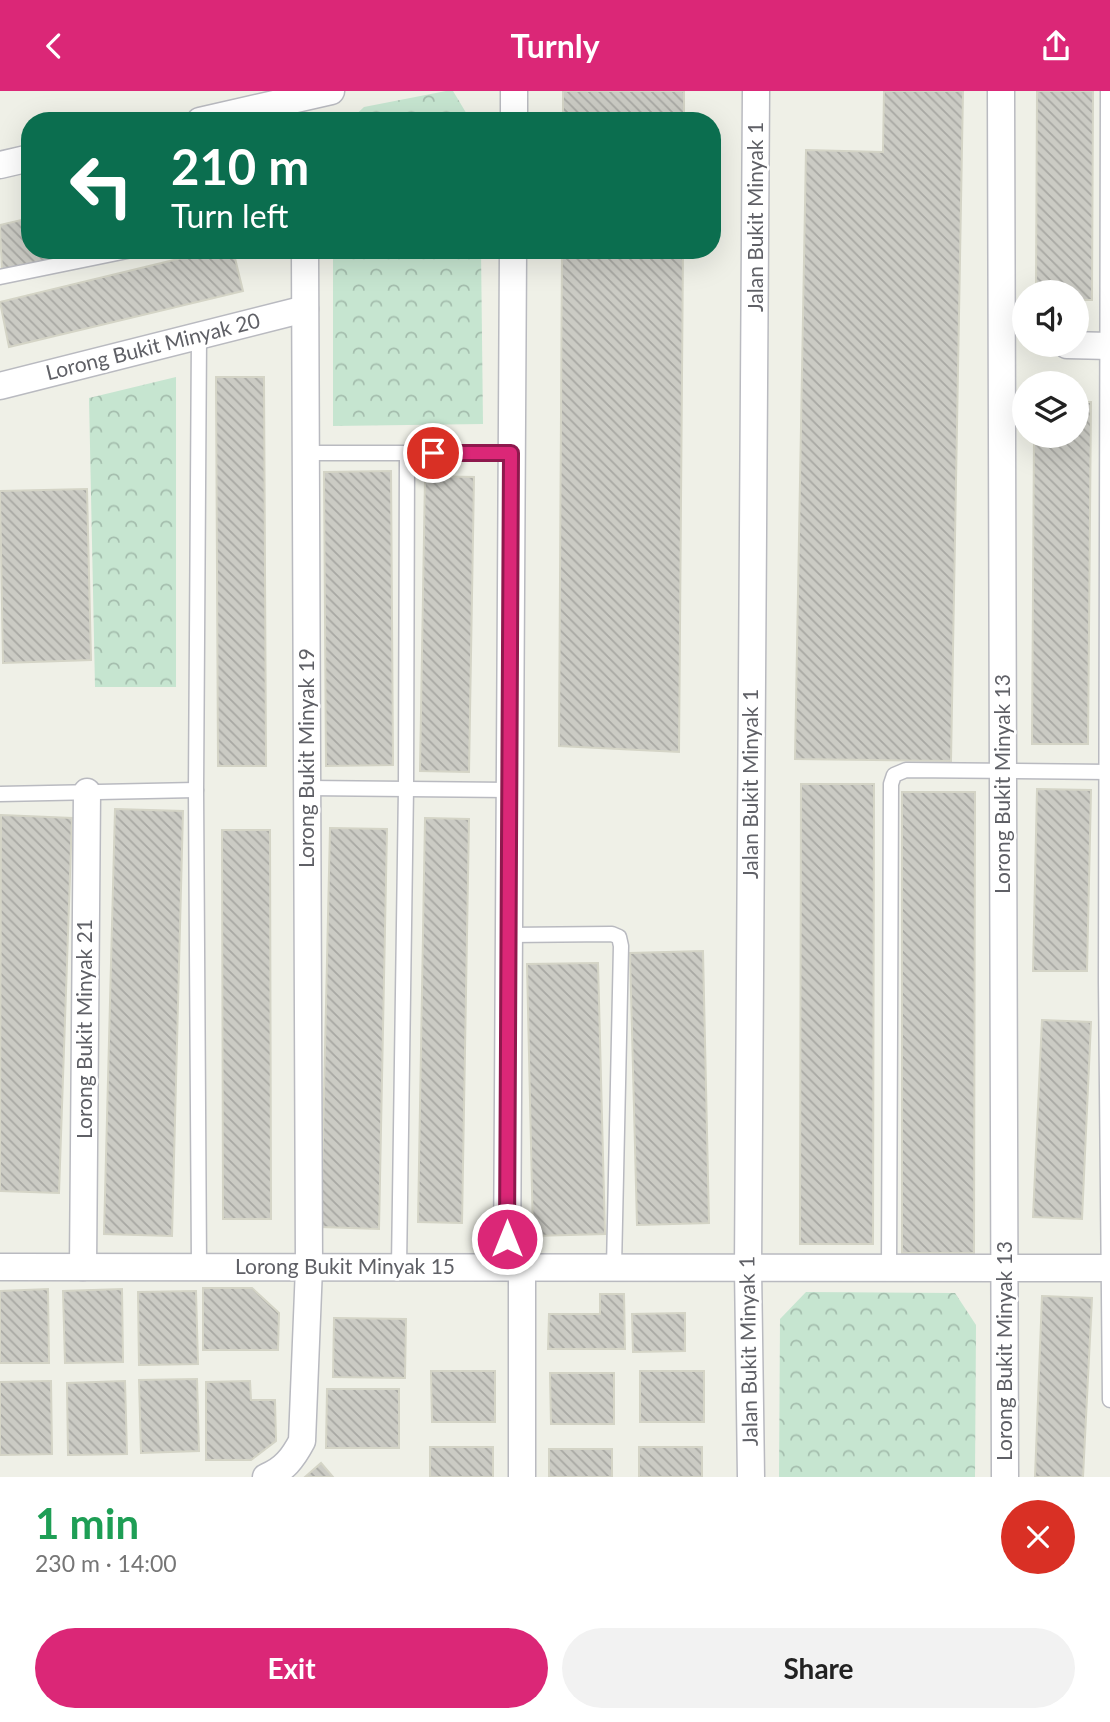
<!DOCTYPE html>
<html lang="en">
<head>
<meta charset="utf-8">
<style>
  :root { --surface:#fff; --page:#f2f2f2; --text:#222; --muted:#767676; --accent:#db2777 }
  body { margin:0; font-family:Lato,sans-serif; background:var(--page); color:var(--text); height:100vh; display:flex; flex-direction:column; font-size:26px; white-space:nowrap }
  * { box-sizing:border-box; margin:0 }
  p { font-size:23px; color:var(--muted) }
  .icon { flex:none; width:38px; height:38px; fill:none; stroke:currentColor; stroke-width:2; stroke-linecap:round; stroke-linejoin:round }
  .map { position:relative; height:1386px; overflow:hidden }
  .side { display:flex; flex-direction:column; background:var(--surface); flex:1 }
  .side>* { flex:none }
  .banner { position:absolute; left:21px; top:21px; width:700px; height:147px; border-radius:28px; box-shadow:0 7px 28px #0002; background:#0b6e4f; color:#fff; overflow:hidden }
  .controls { position:absolute; left:1012px; top:189px; display:grid; gap:14px }
  .controls a { display:grid; place-items:center; width:77px; height:77px; border-radius:50%; background:var(--surface); box-shadow:0 7px 28px #0002; font-size:35px }
  .pin { position:absolute; display:grid; place-items:center; width:60px; height:60px; color:#fff; margin:-30px; border:4px solid #fff; border-radius:50%; box-shadow:0 2px 7px #0007 }
  .me { position:absolute; width:77px; margin:-38px; rotate:0deg; stroke-linejoin:round; filter:drop-shadow(0 0 5px #0008) }
  .turn { display:flex; align-items:center; gap:24px; height:147px; padding:0 35px; font-size:32px }
  .turn .icon { width:91px; height:91px; stroke-width:2.5 }
  .turn b { display:block; font-size:49px; line-height:60px }
  .round { display:grid; place-items:center; flex:none; width:74px; height:74px; border-radius:37px; background:var(--page) }
  .summary { display:flex; align-items:center; justify-content:space-between; height:119px; padding:0 35px }
  h1 { font-size:42px; font-weight:700; line-height:52px; color:#1e9e55 }
  .action { display:flex; gap:14px; margin-top:auto; padding:14px 35px }
  .action a { flex:1; height:80px; border-radius:42px; background:var(--accent); color:#fff; font-size:28px; font-weight:700; line-height:80px; text-align:center }
  .action a+a { background:var(--page); color:var(--text) }
  header { display:flex; justify-content:space-between; align-items:center; height:91px; padding:0 35px; background:var(--accent); color:#fff; font-size:32px; font-weight:700 }
  .map>svg:first-child { display:block }
  .park { fill:url(#park-crowns) }
  .building { fill:url(#building-back-hatch); stroke:#d4d4c6; stroke-width:2 }
  .lines { fill:none; stroke-linecap:round; stroke-linejoin:round }
  .service-casing { stroke:#b9bac0; stroke-width:17 }
  .minor-casing { stroke:#b9bac0; stroke-width:29 }
  .service { stroke:#fff; stroke-width:14 }
  .minor { stroke:#fff; stroke-width:26 }
  .route-casing { stroke:#8e194d; stroke-width:18 }
  .route { stroke:#db2777; stroke-width:12 }
  .labels { text-anchor:middle; stroke-width:5; stroke-linejoin:round; paint-order:stroke }
  .street-label { font-size:21px; fill:#5f6066; stroke:#fff }
</style>
</head>
<body>
<header><svg class="icon" aria-label="back" viewBox="0 0 24 24"><path d="M15 5l-7 7 7 7"/></svg>Turnly<svg class="icon" aria-label="share" viewBox="0 0 24 24"><path d="M12 15V3M7 8l5-5 5 5M5 13v7h14v-7"/></svg></header>
<div class="map">
<svg width="1110" height="1386" viewBox="0 0 1110 1386">
  <defs>
    <pattern id="park-crowns" width="20" height="18" patternUnits="userSpaceOnUse" patternTransform="scale(1.75)"><rect width="20" height="18" fill="#c6e5d0"/><path d="M2 6a3 3 0 1 1 6 0M12 15a3 3 0 1 1 6 0" fill="none" stroke="#a4bdad"/></pattern>
    <pattern id="building-back-hatch" width="6" height="6" patternUnits="userSpaceOnUse" patternTransform="scale(1.75)"><rect width="6" height="6" fill="#cbcbc4"/><path d="M-1 5l2 2M0 0l6 6M5-1l2 2" fill="none" stroke="#a8a8a3"/></pattern>
  </defs>
  <rect width="100%" height="100%" fill="#eff0e7"/>
  <g class="park">
    <path d="M446,0H453L471,30H349L364,16Z"/>
    <path d="M333,159H481L483,333L333,335Z"/>
    <path d="M176,286V596H95L89,307Z"/>
    <path d="M806,1201L955,1202L976,1234L975,1386H779L780,1228Z"/>
  </g>
  <g class="building">
    <rect x="563" y="0" width="121" height="30"/>
    <path d="M884,0H963L951,670L795,668L806,59L883,61Z"/>
    <path d="M1037,0H1093L1092,209H1076V201H1036Z"/>
    <path d="M30,127V159H92L2,181L0,134Z"/>
    <path d="M215,159H233L243,200L9,256L0,211Z"/>
    <path d="M562,159H683L679,661L559,655Z"/>
    <path d="M216,286H264L266,675H218Z"/>
    <path d="M1076,311H1091L1088,653H1032L1034,345H1076Z"/>
    <path d="M391,380L393,674L326,675L324,381Z"/>
    <path d="M425,385L474,386L469,681L420,680Z"/>
    <path d="M87,398L91,569L3,572L0,400Z"/>
    <path d="M801,693H874L873,1153H800Z"/>
    <path d="M1037,698L1091,699L1087,880H1033Z"/>
    <path d="M902,701H975L974,1162H902Z"/>
    <path d="M115,718L183,720L172,1145L104,1143Z"/>
    <path d="M1,724L72,727L59,1102L0,1100Z"/>
    <path d="M425,727L469,728L462,1132L418,1131Z"/>
    <path d="M330,737L387,738L379,1138L321,1136Z"/>
    <path d="M222,739H270L271,1128H223Z"/>
    <path d="M703,860L709,1132L637,1134L630,862Z"/>
    <path d="M598,872L605,1143L533,1145L527,873Z"/>
    <path d="M1042,929L1091,931L1082,1128L1033,1126Z"/>
    <path d="M203,1197H252L279,1222L278,1259H203Z"/>
    <path d="M48,1198L49,1272H0V1200Z"/>
    <path d="M122,1198L123,1271L65,1272L63,1200Z"/>
    <path d="M196,1200L198,1273L139,1274L138,1201Z"/>
    <path d="M600,1203H624L625,1258H548L549,1223H600Z"/>
    <path d="M1042,1205L1092,1207L1083,1386H1035Z"/>
    <path d="M685,1222V1260L633,1261L632,1223Z"/>
    <path d="M334,1227L406,1228L405,1287L333,1286Z"/>
    <path d="M431,1280H495V1331H432Z"/>
    <rect x="640" y="1280" width="64" height="51"/>
    <path d="M550,1282H614V1333H551Z"/>
    <path d="M197,1288L199,1360L141,1362L139,1289Z"/>
    <path d="M51,1290L52,1363L0,1364V1291Z"/>
    <path d="M125,1290L127,1363L68,1364L67,1292Z"/>
    <path d="M250,1290L251,1309H275L276,1350L251,1369H206V1291Z"/>
    <path d="M327,1298H399V1357H326Z"/>
    <rect x="430" y="1356" width="63" height="30"/>
    <rect x="639" y="1356" width="63" height="30"/>
    <rect x="549" y="1358" width="63" height="28"/>
    <path d="M321,1372L333,1386H305Z"/>
  </g>
  <g class="lines">
    <defs>
      <g id="service">
        <path d="M1108,0L1106,891L1110,1309"/>
        <path d="M0,186L132,159"/>
        <path d="M199,245L196,699L199,1176"/>
        <path d="M306,362H511"/>
        <path d="M307,697L509,699"/>
        <path d="M0,703L196,699"/>
        <path d="M508,844L612,843L619,846L621,855L614,1176"/>
        <path d="M399,1176L406,697L407,362"/>
        <path d="M889,1177L891,693L894,684L906,679L1110,681"/>
      </g>
      <g id="minor">
        <path d="M1001,0L1005,1386"/>
        <path d="M200,30L331,0"/>
        <path d="M514,30V0"/>
        <path d="M0,74L30,67"/>
        <path d="M1067,254L1110,255"/>
        <path d="M0,295L305,218"/>
        <path d="M0,1176L1110,1177"/>
        <path d="M83,1176L87,701"/>
        <path d="M507,1176L513,159"/>
        <path d="M266,1386C284,1379 293,1367 302,1350L309,1176L305,159"/>
        <path d="M522,1386V1176"/>
        <path d="M751,1386L748,1177L756,0"/>
      </g>
    </defs>
    <use href="#service" class="service-casing"/>
    <use href="#minor" class="minor-casing"/>
    <use href="#service" class="service"/>
    <use href="#minor" class="minor"/>
  </g>
  <g class="lines">
    <defs>
      <path id="route" d="M433,362H511L507,1148"/>
    </defs>
    <use href="#route" class="route-casing"/>
    <use href="#route" class="route"/>
  </g>
  <g class="labels">
    <g class="street-label">
      <text transform="translate(756 126) rotate(-90)" y="7">Jalan Bukit Minyak 1</text>
      <text transform="translate(153 256) rotate(-14)" y="7">Lorong Bukit Minyak 20</text>
      <text transform="translate(307 667) rotate(-90)" y="7">Lorong Bukit Minyak 19</text>
      <text transform="translate(751 693) rotate(-90)" y="7">Jalan Bukit Minyak 1</text>
      <text transform="translate(1003 693) rotate(-90)" y="7">Lorong Bukit Minyak 13</text>
      <text transform="translate(85 938) rotate(-90)" y="7">Lorong Bukit Minyak 21</text>
      <text x="345" y="1183">Lorong Bukit Minyak 15</text>
      <text transform="translate(749 1260) rotate(-91)" y="7">Jalan Bukit Minyak 1</text>
      <text transform="translate(1005 1260) rotate(-90)" y="7">Lorong Bukit Minyak 13</text>
    </g>
  </g>
</svg>
<div class="controls">
<a><svg class="icon" aria-label="sound" viewBox="0 0 24 24"><path d="M4 9h4l5-4v14l-5-4H4zM17 9q2 3 0 6"/></svg></a>
<a><svg class="icon" aria-label="layers" viewBox="0 0 24 24"><path d="M12 4l9 5-9 5-9-5zM3 14l9 5 9-5"/></svg></a>
</div>
<div class="pin" style="left:433px;top:362px;background:#d93025"><svg class="icon" aria-label="arrive" viewBox="0 0 24 24"><path d="M6 21V4h12l-3 4 3 4H6"/></svg></div>
<svg class="me" style="left:507px;top:1148px" viewBox="-20 -20 40 40"><circle r="17" fill="#db2777" stroke="#fff" stroke-width="3"/><path d="M0-11L8 9 0 5-8 9z" fill="#fff"/></svg>
<div class="banner">
<div class="turn"><svg class="icon" aria-label="left" viewBox="0 0 24 24"><path d="M17 20v-9H6M10 6l-5 5 5 5"/></svg><div><b>210 m</b>Turn left</div></div>
</div>
</div>
<section class="side">
<div class="summary"><div><h1>1 min</h1><p>230 m · 14:00</p></div><a class="round" style="background:#d93025;color:#fff"><svg class="icon" aria-label="close" viewBox="0 0 24 24"><path d="M6 6l12 12M18 6L6 18"/></svg></a></div>
<div class="action"><a>Exit</a><a>Share</a></div>
</section>
</body>
</html>
